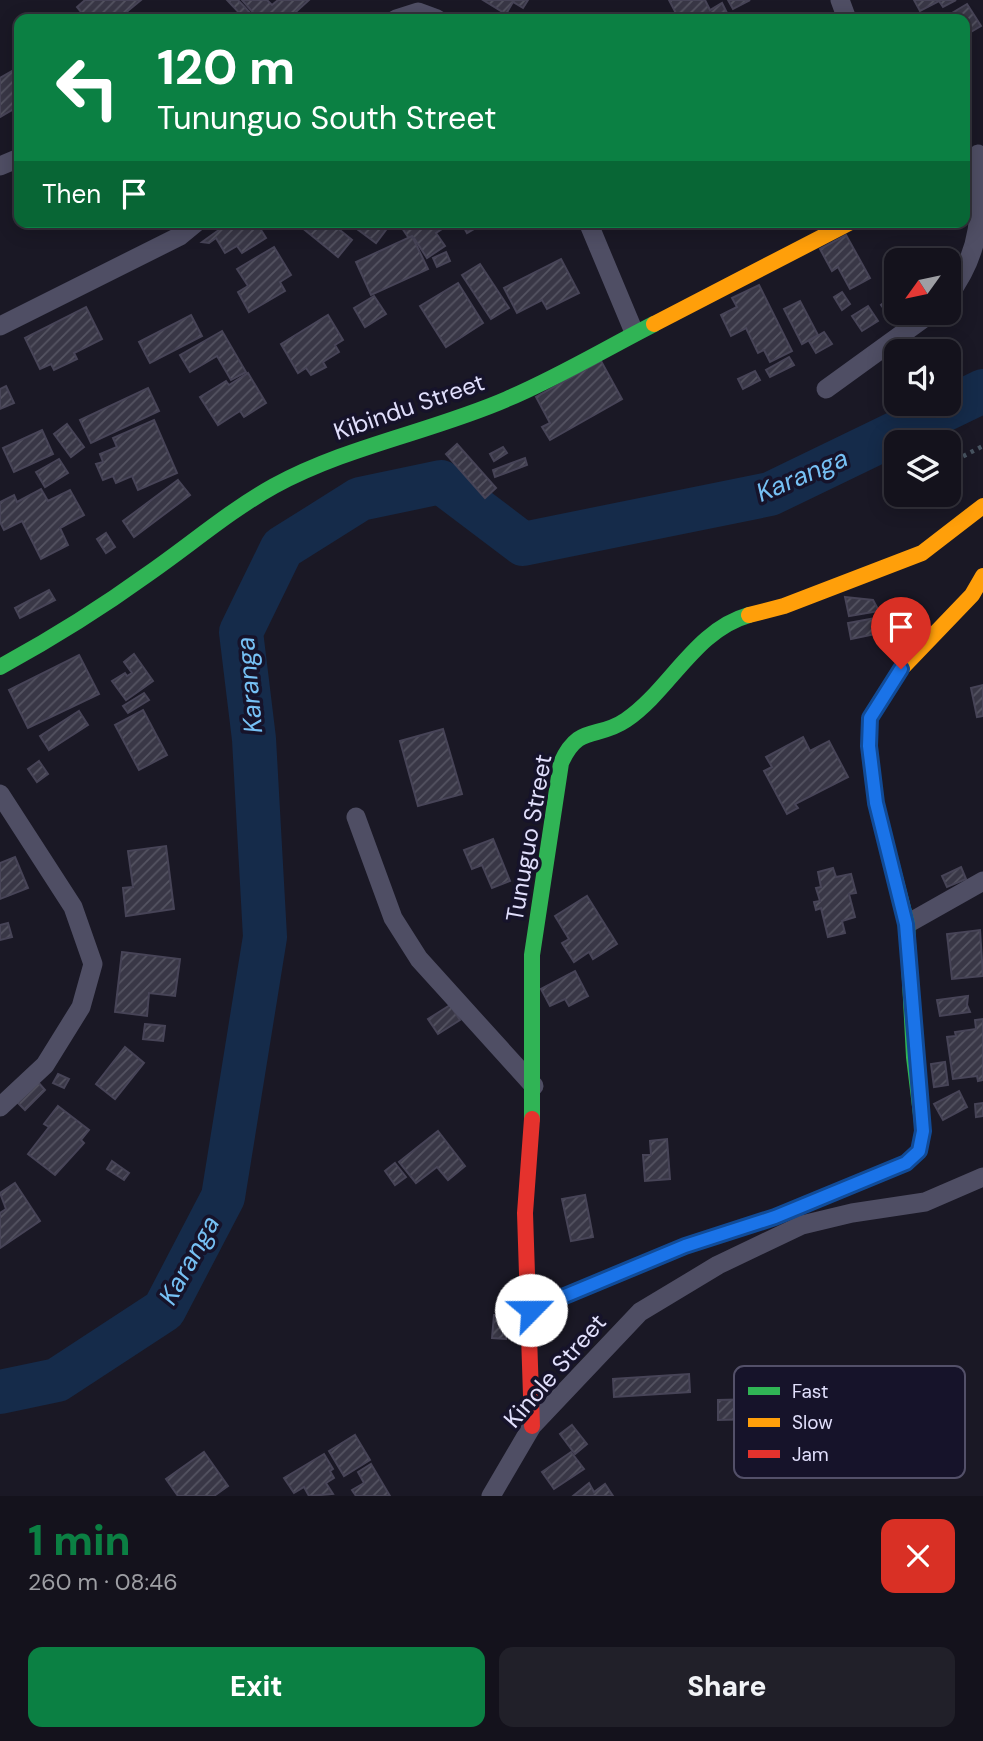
<!DOCTYPE html>
<html lang="en">
<head>
<meta charset="utf-8">
<style>
  :root { --surface:#14121c; --page:#212029; --text:#f1f3f6; --muted:#9d9ea3; --line:#33323b; --accent:#0b8043 }
  body { margin:0; font-family:"DM Sans",sans-serif; background:var(--page); color:var(--text); height:100vh; display:flex; flex-direction:column; font-size:26px; white-space:nowrap }
  * { box-sizing:border-box; margin:0 }
  p { font-size:23px; color:var(--muted) }
  .icon { flex:none; width:38px; height:38px; fill:none; stroke:currentColor; stroke-width:2; stroke-linecap:round; stroke-linejoin:round }
  .map { position:relative; height:1496px; overflow:hidden }
  .drawer { display:flex; flex-direction:column; background:var(--surface); flex:1 }
  .drawer>* { flex:none }
  .top-card { position:absolute; left:14px; top:14px; width:956px; height:214px; border-radius:14px; box-shadow:0 4px 18px #0003,0 0 0 2px var(--line); background:#0b8043; color:#fff; overflow:hidden }
  .needle { width:46px; rotate:237deg }
  .tools { position:absolute; left:884px; top:248px; display:grid; gap:14px }
  .tools a { display:grid; place-items:center; width:77px; height:77px; border-radius:14px; background:var(--surface); box-shadow:0 4px 18px #0003,0 0 0 2px var(--line); font-size:35px }
  .pin { position:absolute; display:grid; place-items:center; width:60px; height:60px; color:#fff; margin:-72px -30px; border-radius:50% 50% 50% 0; rotate:-45deg; box-shadow:0 0 7px #0007 }
  .pin .icon { rotate:45deg }
  .me { position:absolute; width:77px; margin:-38px; rotate:67deg; stroke-linejoin:round; filter:drop-shadow(0 0 5px #0008) }
  .turn { display:flex; align-items:center; gap:24px; height:147px; padding:0 28px; font-size:32px }
  .turn .icon { width:91px; height:91px; stroke-width:2.5 }
  .turn b { display:block; font-size:49px; line-height:60px }
  .then { display:flex; align-items:center; height:66px; padding:0 28px; background:#0003; gap:14px; font-size:26px }
  .round { display:grid; place-items:center; flex:none; width:74px; height:74px; border-radius:14px; background:var(--page) }
  .headline { display:flex; align-items:center; justify-content:space-between; height:119px; padding:0 28px }
  h1 { font-size:42px; font-weight:800; line-height:52px; color:var(--accent) }
  .primary-button { display:flex; gap:14px; margin-top:auto; padding:14px 28px }
  .primary-button a { flex:1; height:80px; border-radius:14px; background:var(--accent); color:#fff; font-size:28px; font-weight:800; line-height:80px; text-align:center }
  .primary-button a+a { background:var(--page); color:var(--text) }
  .map>svg:first-child { display:block }
  .lines { fill:none; stroke-linecap:round; stroke-linejoin:round }
  .river { stroke:#152b4a; stroke-width:44 }
  .building { fill:url(#building-hatch); stroke:#474457; stroke-width:2 }
  .path { stroke:#485461; stroke-width:4.5; stroke-dasharray:3.5 5; stroke-linecap:butt }
  .street { stroke:#4f4e64; stroke-width:19 }
  .fast { stroke:#30b455; stroke-width:16 }
  .slow { stroke:#ff9f0a; stroke-width:16 }
  .jam { stroke:#e5322d; stroke-width:16 }
  .route-casing { stroke:#114b97; stroke-width:18 }
  .route { stroke:#1a73e8; stroke-width:12 }
  .labels { text-anchor:middle; stroke-width:7; stroke-linejoin:round; paint-order:stroke }
  .street-label { font-size:24px; fill:#e1dffc; stroke:#16132a }
  .water-label { font-size:26px; font-style:italic; fill:#76c0f4; stroke:#16132a }
  .key { fill:#16132a; stroke:#535069; stroke-width:2 }
  .key-label { font-size:19px; fill:#e1dffc }
</style>
</head>
<body>
<div class="map">
<svg width="983" height="1496" viewBox="0 0 983 1496">
  <defs>
    <pattern id="building-hatch" width="6" height="6" patternUnits="userSpaceOnUse" patternTransform="scale(1.75)"><rect width="6" height="6" fill="#393746"/><path d="M-1 1l2-2M0 6l6-6M5 7l2-2" fill="none" stroke="#555462"/></pattern>
  </defs>
  <rect width="100%" height="100%" fill="#1a1825"/>
  <g class="lines">
    <path class="river" d="M0,1392L57,1380L164,1310L223,1197L265,937L254,739L241,632L282,548L360,499L441,482L523,544L770,494L983,391"/>
  </g>
  <g class="building">
    <path d="M85,0H141L118,19H87L77,7Z"/>
    <path d="M227,0H238L256,19H245Z"/>
    <path d="M242,0H267L272,5L278,0H309L288,19H259Z"/>
    <path d="M483,0H528L523,8L513,2L506,14Z"/>
    <path d="M669,0H705L710,10L722,3L730,19H679Z"/>
    <path d="M728,0H750L733,9Z"/>
    <path d="M914,0H956L943,7L939,1L920,11Z"/>
    <path d="M967,4L981,26L964,36V19H942Z"/>
    <path d="M19,67V106L0,117V78Z"/>
    <path d="M230,222H256L266,238L242,253L237,246L225,253L216,238L209,243L202,242Z"/>
    <path d="M295,222H330L352,240L338,257Z"/>
    <path d="M356,222H392L376,243L353,226Z"/>
    <path d="M398,222H437L442,229L436,233L445,246L427,258L414,238L410,240Z"/>
    <path d="M461,222H486L467,233Z"/>
    <path d="M846,235L870,278L850,289L838,267L832,271L820,249Z"/>
    <path d="M412,236L428,269L371,295L356,262Z"/>
    <path d="M274,247L291,275L280,282L285,291L249,312L238,292L248,286L237,269Z"/>
    <path d="M446,252L450,261L437,267L433,258Z"/>
    <path d="M561,259L579,293L547,309L542,300L517,313L504,288Z"/>
    <path d="M480,264L509,308L491,319L462,275Z"/>
    <path d="M458,283L483,323L446,347L420,306Z"/>
    <path d="M759,285L792,351L770,362L764,350L758,353L746,328L731,336L721,315L737,307L732,298Z"/>
    <path d="M842,292L850,304L842,310L834,297Z"/>
    <path d="M374,296L386,314L365,327L354,308Z"/>
    <path d="M887,300L893,308L887,313L881,305Z"/>
    <path d="M800,301L818,335L802,344L784,309Z"/>
    <path d="M868,306L878,321L862,331L852,316Z"/>
    <path d="M86,307L102,339L74,353L77,359L54,370L51,364L40,369L25,338Z"/>
    <path d="M191,315L202,336L150,363L139,342Z"/>
    <path d="M328,315L343,340L335,345L339,352L323,362L326,367L311,375L306,368L298,373L281,344Z"/>
    <path d="M222,331L246,372L231,380L217,356L190,372L180,355Z"/>
    <path d="M824,332L832,344L816,353L809,341Z"/>
    <path d="M789,357L794,365L770,377L766,370Z"/>
    <path d="M601,361L622,399L550,440L542,427L550,423L536,397Z"/>
    <path d="M755,371L760,380L743,389L738,379Z"/>
    <path d="M248,373L266,403L244,417L240,411L218,425L200,397L226,381L229,385Z"/>
    <path d="M6,386L14,403L0,409V389Z"/>
    <path d="M148,388L159,411L91,443L80,420Z"/>
    <path d="M154,420L177,473L138,490L132,476L116,483L113,476L103,480L96,464L103,462L100,454L117,447L113,438Z"/>
    <path d="M67,424L84,447L71,457L54,434Z"/>
    <path d="M42,430L53,454L14,472L3,448Z"/>
    <path d="M457,444L496,488L485,498L446,454Z"/>
    <path d="M503,447L507,453L494,461L490,454Z"/>
    <path d="M525,458L527,465L495,477L493,470Z"/>
    <path d="M59,459L68,473L45,487L36,472Z"/>
    <path d="M178,480L190,495L134,537L123,521Z"/>
    <path d="M41,489L48,501L70,490L84,515L60,528L68,545L41,559L22,521L4,530L0,522V502L14,495L17,502Z"/>
    <path d="M106,533L115,547L106,553L97,539Z"/>
    <path d="M49,590L55,600L20,618L15,608Z"/>
    <path d="M845,597L873,600L879,611L849,616Z"/>
    <path d="M876,618L880,633L851,639L848,623Z"/>
    <path d="M134,654L153,681L126,700L112,681L125,673L127,676L132,673L124,662Z"/>
    <path d="M79,655L99,694L28,728L9,690Z"/>
    <path d="M983,685V716L977,717L971,688Z"/>
    <path d="M144,693L149,700L128,713L123,706Z"/>
    <path d="M143,710L167,755L139,770L115,725Z"/>
    <path d="M79,711L88,725L49,750L40,736Z"/>
    <path d="M443,729L462,794L418,806L400,741Z"/>
    <path d="M803,737L810,751L829,741L848,777L795,804L798,808L787,814L764,771L772,767L766,757Z"/>
    <path d="M39,761L48,774L37,782L28,769Z"/>
    <path d="M493,839L510,881L492,888L482,865L472,869L464,850Z"/>
    <path d="M166,846L174,909L126,916L123,888L133,887L128,851Z"/>
    <path d="M15,857L28,888L0,899V863Z"/>
    <path d="M961,867L966,879L947,887L942,876Z"/>
    <path d="M833,868L836,877L851,874L856,893L849,894L855,917L842,921L845,933L828,937L821,908L816,910L814,902L820,901L816,888L821,887L818,872Z"/>
    <path d="M587,896L617,944L593,959L589,952L574,962L562,943L569,939L555,916Z"/>
    <path d="M8,923L12,937L0,940V925Z"/>
    <path d="M980,930L983,976L952,979L947,934Z"/>
    <path d="M122,952L180,959L175,996L149,993L147,1016L115,1012Z"/>
    <path d="M575,971L588,996L569,1006L565,999L550,1006L541,989Z"/>
    <path d="M968,996L967,1005L970,1012L940,1016L937,1000Z"/>
    <path d="M450,1005L460,1020L438,1034L428,1019Z"/>
    <path d="M983,1019V1080L978,1081L977,1076L953,1079L947,1037L956,1036L955,1032L976,1029L975,1020Z"/>
    <path d="M145,1024L165,1026L163,1041L143,1039Z"/>
    <path d="M125,1047L144,1063L115,1099L96,1084Z"/>
    <path d="M945,1062L948,1085L934,1087L931,1064Z"/>
    <path d="M58,1074L69,1079L64,1088L53,1083Z"/>
    <path d="M37,1081L45,1090L25,1110L17,1102Z"/>
    <path d="M959,1091L967,1107L943,1120L934,1104Z"/>
    <path d="M983,1103V1116L976,1117L975,1104Z"/>
    <path d="M58,1106L89,1130L81,1140L84,1143L55,1175L28,1154L49,1127L44,1124Z"/>
    <path d="M438,1131L465,1166L448,1180L437,1167L416,1183L399,1162Z"/>
    <path d="M667,1139L670,1179L645,1181L643,1155H651L650,1141Z"/>
    <path d="M112,1161L129,1173L124,1180L107,1169Z"/>
    <path d="M395,1163L406,1177L395,1185L385,1171Z"/>
    <path d="M15,1183L40,1221L0,1248V1213L6,1209L0,1193Z"/>
    <path d="M585,1195L593,1237L571,1241L562,1199Z"/>
    <path d="M494,1315L507,1316L506,1339L492,1338Z"/>
    <path d="M689,1374L690,1392L614,1397L613,1379Z"/>
    <path d="M757,1399V1419L718,1420V1400Z"/>
    <path d="M572,1425L587,1444L575,1454L560,1434Z"/>
    <path d="M355,1435L370,1460L344,1476L329,1451Z"/>
    <path d="M204,1452L228,1486L214,1496H178L166,1479Z"/>
    <path d="M571,1452L584,1469L554,1489L542,1472Z"/>
    <path d="M324,1454L333,1469L330,1471L334,1478L326,1483L333,1494L309,1496L304,1487L294,1493L284,1478Z"/>
    <path d="M371,1464L390,1496H356L352,1490L364,1483L358,1472Z"/>
    <path d="M589,1483L594,1492L605,1484L613,1496H573Z"/>
  </g>
  <g class="lines">
    <g class="path">
      <path d="M948,464L983,446"/>
      <path d="M890,493L896,491"/>
    </g>
    <g class="street">
      <path d="M840,0L847,19"/>
      <path d="M396,19L418,12L437,19"/>
      <path d="M0,166L19,158"/>
      <path d="M588,222L634,332"/>
      <path d="M948,296C983,250 981,211 978,154"/>
      <path d="M0,326L180,236L197,222"/>
      <path d="M826,389L931,313"/>
      <path d="M0,794L73,907L93,964L81,1007L45,1065L0,1107"/>
      <path d="M356,817L393,918L419,959L534,1086"/>
      <path d="M907,924L983,881"/>
      <path d="M491,1496L532,1426L640,1312L718,1265L802,1225L852,1213L925,1202L983,1177"/>
    </g>
    <g class="fast">
      <path d="M0,667C51,639 101,608 148,574C190,545 229,511 274,486C347,446 431,432 507,399C557,378 605,349 654,324"/>
      <path d="M532,1119V955L561,763C579,723 597,740 626,720C670,690 695,630 749,615"/>
      <path d="M531,1310L685,1246L775,1217L906,1163L919,1151L923,1131L914,1057L907,924L876,804L869,746L870,718L881,700"/>
    </g>
    <g class="slow">
      <path d="M654,324L851,222"/>
      <path d="M749,615L784,606L922,553L983,506"/>
      <path d="M881,700L901,669L972,595L983,576"/>
    </g>
    <path class="jam" d="M532,1119L525,1213L532,1426"/>
  </g>
  <g class="lines">
    <defs>
      <path id="route" d="M531,1310L685,1246L775,1217L906,1163L919,1151L923,1131L906,924L876,803L869,746L870,718L901,669"/>
    </defs>
    <use href="#route" class="route-casing"/>
    <use href="#route" class="route"/>
  </g>
  <g class="labels">
    <g class="street-label">
      <text transform="translate(409 407) rotate(-19)" y="8">Kibindu Street</text>
      <text transform="translate(529 838) rotate(-80)" y="8">Tunuguo Street</text>
      <text transform="translate(555 1371) rotate(-49)" y="8">Kinole Street</text>
    </g>
    <g class="water-label">
      <text transform="translate(802 475) rotate(-23)" y="9">Karanga</text>
      <text transform="translate(249 685) rotate(-95)" y="9">Karanga</text>
      <text transform="translate(189 1260) rotate(-61)" y="9">Karanga</text>
    </g>
  </g>
  <rect x="734" y="1366" width="231" height="112" rx="10" class="key"/>
  <rect x="748" y="1387" width="32" height="8" fill="#30b455"/>
  <rect x="748" y="1418" width="32" height="9" fill="#ff9f0a"/>
  <rect x="748" y="1450" width="32" height="8" fill="#e5322d"/>
  <g class="key-label">
    <text x="792" y="1398">Fast</text>
    <text x="792" y="1429">Slow</text>
    <text x="792" y="1461">Jam</text>
  </g>
</svg>
<div class="tools">
<a><svg class="needle" viewBox="-14 -14 28 28"><path d="M0-13l5 13h-10z" fill="#e53935"/><path d="M0 13l5-13h-10z" fill="#9d9ea3"/></svg></a>
<a><svg class="icon" aria-label="sound" viewBox="0 0 24 24"><path d="M4 9h4l5-4v14l-5-4H4zM17 9q2 3 0 6"/></svg></a>
<a><svg class="icon" aria-label="layers" viewBox="0 0 24 24"><path d="M12 4l9 5-9 5-9-5zM3 14l9 5 9-5"/></svg></a>
</div>
<div class="pin" style="left:901px;top:669px;background:#d93025"><svg class="icon" aria-label="arrive" viewBox="0 0 24 24"><path d="M6 21V4h12l-3 4 3 4H6"/></svg></div>
<svg class="me" style="left:531px;top:1310px" viewBox="-20 -20 40 40"><circle r="19" fill="#fff"/><path d="M0-13L10 11 0 6-10 11z" fill="#1a73e8"/></svg>
<div class="top-card">
<div class="turn"><svg class="icon" aria-label="left" viewBox="0 0 24 24"><path d="M17 20v-9H6M10 6l-5 5 5 5"/></svg><div><b>120 m</b>Tununguo South Street</div></div>
<div class="then">Then<svg class="icon" aria-label="arrive" viewBox="0 0 24 24"><path d="M6 21V4h12l-3 4 3 4H6"/></svg></div>
</div>
</div>
<section class="drawer">
<div class="headline"><div><h1>1 min</h1><p>260 m · 08:46</p></div><a class="round" style="background:#d93025;color:#fff"><svg class="icon" aria-label="close" viewBox="0 0 24 24"><path d="M6 6l12 12M18 6L6 18"/></svg></a></div>
<div class="primary-button"><a>Exit</a><a>Share</a></div>
</section>
</body>
</html>
